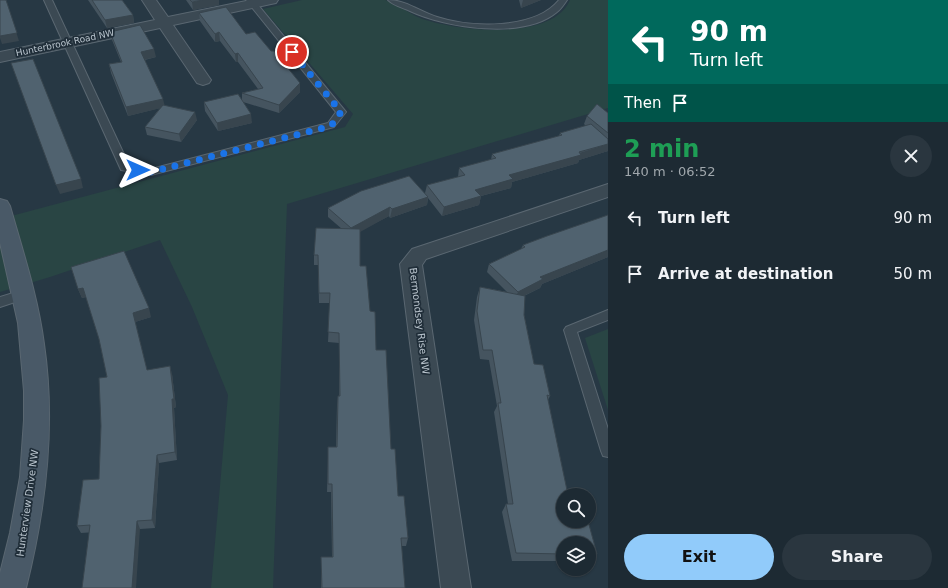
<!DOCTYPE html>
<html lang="en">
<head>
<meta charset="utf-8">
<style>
  :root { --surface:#1d2a33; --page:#2a363f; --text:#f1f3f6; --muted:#a0a7ac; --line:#3b464e; --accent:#91cbfa }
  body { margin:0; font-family:"DejaVu Sans",sans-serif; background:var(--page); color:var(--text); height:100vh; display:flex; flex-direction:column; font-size:15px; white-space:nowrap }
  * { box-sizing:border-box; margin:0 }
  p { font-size:13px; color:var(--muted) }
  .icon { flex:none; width:22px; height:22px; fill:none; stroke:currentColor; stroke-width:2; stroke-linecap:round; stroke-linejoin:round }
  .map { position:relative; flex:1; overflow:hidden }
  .details { display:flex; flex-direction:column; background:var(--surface); width:340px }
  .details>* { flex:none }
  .hud { background:#00695c; color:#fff; overflow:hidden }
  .controls { position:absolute; left:556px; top:488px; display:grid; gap:8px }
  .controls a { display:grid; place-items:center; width:40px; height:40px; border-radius:50%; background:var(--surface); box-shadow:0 1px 3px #0004,0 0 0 1px var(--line); font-size:20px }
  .pin { position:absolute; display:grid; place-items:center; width:34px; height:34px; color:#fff; margin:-17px; border:2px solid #fff; border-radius:50%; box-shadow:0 1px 4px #0007 }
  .me { position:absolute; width:44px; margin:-22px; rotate:90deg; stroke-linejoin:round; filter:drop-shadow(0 0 3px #0008) }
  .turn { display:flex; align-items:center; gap:14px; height:84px; padding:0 16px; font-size:18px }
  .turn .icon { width:52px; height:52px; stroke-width:2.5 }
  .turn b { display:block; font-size:28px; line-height:34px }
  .then { display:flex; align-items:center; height:38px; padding:0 16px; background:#0003; gap:8px; font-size:15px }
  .round { display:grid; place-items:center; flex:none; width:42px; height:42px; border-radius:21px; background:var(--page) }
  .summary { display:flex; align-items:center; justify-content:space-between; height:68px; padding:0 16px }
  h1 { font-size:24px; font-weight:700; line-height:30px; color:#1e9e55 }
  .action { display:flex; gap:8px; margin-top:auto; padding:8px 16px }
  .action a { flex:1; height:46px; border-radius:24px; background:var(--accent); color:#111; font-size:16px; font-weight:700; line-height:46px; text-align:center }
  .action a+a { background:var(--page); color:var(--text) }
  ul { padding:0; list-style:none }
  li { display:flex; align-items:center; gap:12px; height:56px; padding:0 16px }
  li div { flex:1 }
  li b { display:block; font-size:15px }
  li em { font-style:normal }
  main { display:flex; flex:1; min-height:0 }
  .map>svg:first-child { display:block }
  .green { fill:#294544 }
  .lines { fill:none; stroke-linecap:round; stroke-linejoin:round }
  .lane-casing { stroke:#5a6771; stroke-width:2 }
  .street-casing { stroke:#5a6771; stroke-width:2 }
  .secondary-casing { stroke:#5a6771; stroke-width:2 }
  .lane { fill:#3b4953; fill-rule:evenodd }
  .street { fill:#3b4953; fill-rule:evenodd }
  .secondary { fill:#495967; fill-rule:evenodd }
  .wall { fill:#45545f }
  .shaded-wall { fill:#38454e }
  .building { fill:#50626f; stroke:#38454e }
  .route { stroke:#1a73e8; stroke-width:7; stroke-dasharray:0 12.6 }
  .labels { text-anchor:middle; stroke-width:3.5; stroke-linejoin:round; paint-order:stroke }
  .far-street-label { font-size:9px; fill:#b9c4cd; stroke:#202e39 }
  .street-label { font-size:10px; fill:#b9c4cd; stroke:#202e39 }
</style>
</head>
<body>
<main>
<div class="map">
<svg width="608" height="588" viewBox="0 0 608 588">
  <rect width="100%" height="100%" fill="#273844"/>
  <g class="green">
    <path d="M302,0C322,0 343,0 363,0C370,0 378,0 385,0C397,3 408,13 420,18C454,31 553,42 570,0H608V108L287,204L273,588H211L228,395L192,307L160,240L50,277L0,292V219L345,127L353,114L263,9Z"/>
    <path d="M608,329V410L585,338Z"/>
  </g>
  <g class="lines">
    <defs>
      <g id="lane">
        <path d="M44,0H52L129,165L151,169L328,123L336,112L246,0H254L346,112L334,127L151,175L121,170Z"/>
        <path d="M388,0C406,0 421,12 437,17C471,28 535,30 559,0H567C564,4 561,9 557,12C524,40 446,28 410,11C403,8 393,5 388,0Z"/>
        <path d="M23,290L27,292L29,295L27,298L0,307V297Z"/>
        <path d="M608,310V320L577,332L608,429V457L603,456L601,451L564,330L566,327Z"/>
      </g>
      <g id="street">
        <path d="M142,0H156L168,17L251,0H278L276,3L271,4L173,25L211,80L209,83L203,85L197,83L160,28L0,62V52L155,20Z"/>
        <path d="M608,184V197L426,259L422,265L471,588H441L400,264L412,249Z"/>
      </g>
      <path id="secondary" d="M0,199L7,201L10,206C23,252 38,297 44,344C56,426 46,508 26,588H0V573L10,533L20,477L24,420V391L18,323L0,243Z"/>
    </defs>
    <use href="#lane" class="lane-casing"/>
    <use href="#street" class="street-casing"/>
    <use href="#secondary" class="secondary-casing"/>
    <use href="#lane" class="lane"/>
    <use href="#street" class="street"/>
    <use href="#secondary" class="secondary"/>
  </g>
  <g class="wall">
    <path d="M88,0H122L133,15L134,23L107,28Z"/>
    <path d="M186,0H219V5L193,10Z"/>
    <path d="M519,0H541L521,8Z"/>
    <path d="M199,13L246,34L300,92L279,113L243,102L252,123L218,131L205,111L204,102L242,101V93L258,89L238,62H236L220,41L215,42L200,21Z"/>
    <path d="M110,32L156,57L145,60L164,106L197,120L181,142L147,135L145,127L160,108L128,116L111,73L109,64L121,62L112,40Z"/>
    <path d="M608,113V151L579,160L578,163L512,182L511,188L481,196L479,205L442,216L428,198L427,205L390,218L389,216L360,231V266L370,311L398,496L408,538L406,546H401L405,588H321V557H332L331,492H327L328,456V447H336L337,405L338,396H339V343L328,342L330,303H319L318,265H314V255L342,229L328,217V208L425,193L427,185L458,177L459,168L491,160L492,154L559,136L560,133L586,126L584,124L587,116Z"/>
    <path d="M608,215V257L542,284L540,288L524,296V315L534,364L550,396L548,400L563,495L597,554L591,561H589V543H563V561H512L502,512L506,504H508L494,412L497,406L489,360L480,359L474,320L477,297L480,287L507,292L487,272L489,264L521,249L523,245Z"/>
    <path d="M78,289L151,317L135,322L147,370L172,374L176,407L174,408L177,460L159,463L155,528L81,533L77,526L99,479L101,426L107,377L99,339L86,297L82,298Z"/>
  </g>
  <g class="shaded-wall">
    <path d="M6,0L19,41L2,44L0,38V36Z"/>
    <path d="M203,0H219V5L193,10L192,2Z"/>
    <path d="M523,0H541L521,8Z"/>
    <path d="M133,15L134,23L107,28L105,20Z"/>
    <path d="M219,32L220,41L215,42V34Z"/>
    <path d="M154,49L156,57L143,60L141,52Z"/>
    <path d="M238,53V62H236L235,54Z"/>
    <path d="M300,83V92L279,113V105Z"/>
    <path d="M163,99L165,107L128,116L126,107Z"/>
    <path d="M195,112L197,120L181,142L179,134Z"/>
    <path d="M251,114L252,123L218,131L217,123Z"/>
    <path d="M608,144V151L579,160L578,163L512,182L511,188L473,198L475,190L509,175Z"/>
    <path d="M81,179L83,188L60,194L56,185Z"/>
    <path d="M481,196L479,205L442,216L444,207Z"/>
    <path d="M428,197L427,205L390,218L392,209Z"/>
    <path d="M390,207L389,216L351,237V228Z"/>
    <path d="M608,250V257L542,284L540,288L515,300L518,292L540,277Z"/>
    <path d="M83,288L86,297L82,298L78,289Z"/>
    <path d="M149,308L151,317L135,322L149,379L133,313Z"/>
    <path d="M170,366L172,374L176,407L174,408L177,460L175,452Z"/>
    <path d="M157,455L159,463L155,528L152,520Z"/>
    <path d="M137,521L140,529L136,588H132Z"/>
  </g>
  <g class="building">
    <path d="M0,0H6L17,33L0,36Z"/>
    <path d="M92,0H122L133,15L105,20Z"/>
    <path d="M190,0H203L192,2Z"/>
    <path d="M226,7L246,34L255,32L271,51H274L300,83L279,105L242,93L263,88L238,53L235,54L219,32L215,34L199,13Z"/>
    <path d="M140,25L154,49L141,52L163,99L126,107L109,64L122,62L110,32Z"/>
    <path d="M33,59L81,179L56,185L11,63Z"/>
    <path d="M238,94L251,114L217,123L204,102Z"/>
    <path d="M597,104L608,113V133L587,116Z"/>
    <path d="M163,105L195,112L179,134L145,127Z"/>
    <path d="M591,124L608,139V144L579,152L581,155L509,175L513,179L475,190L481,196L444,207L427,185L465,175L459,168L496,158L492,154L562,135L560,133Z"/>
    <path d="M409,176L428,197L392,209L390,207L351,228L328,208L361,191Z"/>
    <path d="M608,215V250L540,277L543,279L518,292L489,264L525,247L523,245L547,236Z"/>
    <path d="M316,228L360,229V266H366L370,311L375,312L376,350H386L391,449H395L398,496H404L408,538H401L405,588H322L321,557H333L332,484H328V447H337L338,396H340L339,333L328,332L330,293H319L318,255H314Z"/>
    <path d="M124,251L149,308L133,313L147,370L170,366L174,399H172L175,452L157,455L152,520L137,521L132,588H82L90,525L77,526L83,480L99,479L101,426L99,378L107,377L99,339L83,288L78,289L71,267Z"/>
    <path d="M480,287L525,296L524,315L534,364L543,365L550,396L547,395L568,495H563V521H588L597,554H589V543H563V554L516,553L506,504H513L498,403H501L492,350H483L477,311Z"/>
  </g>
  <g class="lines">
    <path class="route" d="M138,170L151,172L331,126L341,112L292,52"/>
  </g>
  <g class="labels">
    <g class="far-street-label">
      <text transform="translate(65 43) rotate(-12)" y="3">Hunterbrook Road NW</text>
    </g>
    <g class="street-label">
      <text transform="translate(420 321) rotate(83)" y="4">Bermondsey Rise NW</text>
      <text transform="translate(27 503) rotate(-82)" y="4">Hunterview Drive NW</text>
    </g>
  </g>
</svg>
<div class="controls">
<a><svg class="icon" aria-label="search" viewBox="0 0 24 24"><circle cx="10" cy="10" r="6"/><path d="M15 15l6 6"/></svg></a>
<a><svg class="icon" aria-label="layers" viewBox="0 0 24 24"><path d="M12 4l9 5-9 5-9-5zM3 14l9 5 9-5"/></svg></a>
</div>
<div class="pin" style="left:292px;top:52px;background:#d93025"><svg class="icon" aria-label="arrive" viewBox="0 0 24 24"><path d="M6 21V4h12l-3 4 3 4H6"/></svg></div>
<svg class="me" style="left:138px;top:170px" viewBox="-20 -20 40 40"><path d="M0-17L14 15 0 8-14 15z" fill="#1a73e8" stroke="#fff" stroke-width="4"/></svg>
</div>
<section class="details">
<div class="hud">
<div class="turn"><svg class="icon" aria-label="left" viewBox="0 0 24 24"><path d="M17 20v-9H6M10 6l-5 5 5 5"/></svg><div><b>90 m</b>Turn left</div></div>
<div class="then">Then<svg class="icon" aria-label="arrive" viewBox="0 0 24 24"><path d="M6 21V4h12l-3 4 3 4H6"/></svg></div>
</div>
<div class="summary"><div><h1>2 min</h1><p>140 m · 06:52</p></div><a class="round"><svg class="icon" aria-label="close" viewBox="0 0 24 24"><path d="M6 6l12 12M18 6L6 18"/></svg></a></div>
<ul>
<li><svg class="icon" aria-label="left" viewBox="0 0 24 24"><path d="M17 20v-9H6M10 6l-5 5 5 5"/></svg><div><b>Turn left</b></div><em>90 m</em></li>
<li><svg class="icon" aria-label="arrive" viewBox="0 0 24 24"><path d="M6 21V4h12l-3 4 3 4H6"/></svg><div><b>Arrive at destination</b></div><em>50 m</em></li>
</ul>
<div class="action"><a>Exit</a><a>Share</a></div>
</section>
</main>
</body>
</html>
